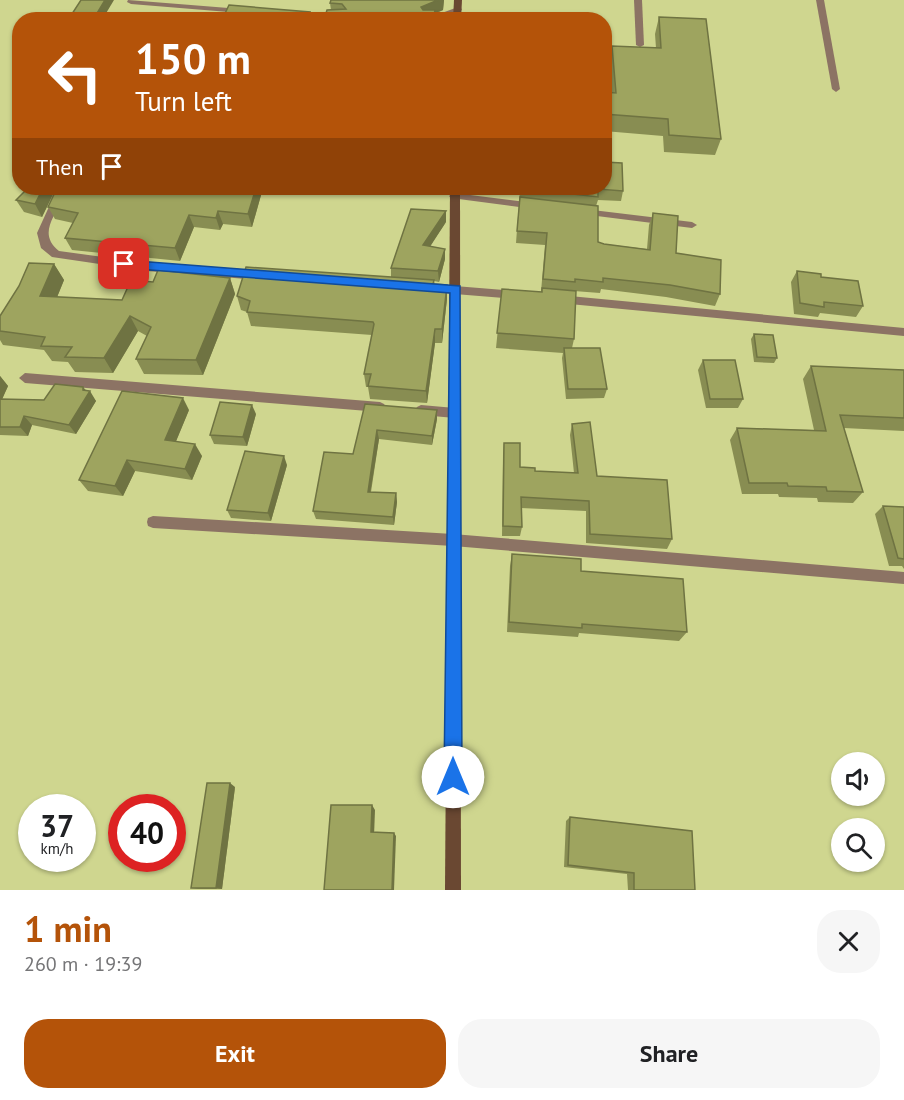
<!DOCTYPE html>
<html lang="en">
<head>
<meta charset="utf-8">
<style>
  :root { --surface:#fff; --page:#f6f6f6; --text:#202124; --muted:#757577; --accent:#b45309 }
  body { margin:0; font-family:"PT Sans",sans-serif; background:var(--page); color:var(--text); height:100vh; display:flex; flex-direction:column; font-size:22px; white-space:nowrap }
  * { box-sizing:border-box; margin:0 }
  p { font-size:20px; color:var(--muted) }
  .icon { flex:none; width:33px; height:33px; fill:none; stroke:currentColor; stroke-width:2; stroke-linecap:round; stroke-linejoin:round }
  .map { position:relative; height:890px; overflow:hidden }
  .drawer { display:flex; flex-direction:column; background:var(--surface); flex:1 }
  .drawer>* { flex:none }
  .hud { position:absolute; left:12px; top:12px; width:600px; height:183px; border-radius:24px; box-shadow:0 2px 4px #0004; background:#b45309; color:#fff; overflow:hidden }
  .buttons { position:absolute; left:831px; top:752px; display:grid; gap:12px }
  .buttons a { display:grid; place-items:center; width:54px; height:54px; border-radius:50%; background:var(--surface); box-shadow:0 2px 4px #0004; font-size:30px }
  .speed { position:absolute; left:18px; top:794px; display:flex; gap:12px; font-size:30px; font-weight:700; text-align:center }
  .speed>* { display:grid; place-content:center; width:78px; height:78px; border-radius:50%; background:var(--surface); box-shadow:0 2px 4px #0004; line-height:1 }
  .speed small { font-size:15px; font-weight:400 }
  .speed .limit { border:9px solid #d22; background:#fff; color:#111 }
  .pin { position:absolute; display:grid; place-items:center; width:51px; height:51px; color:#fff; margin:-26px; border-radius:12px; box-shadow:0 3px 9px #0006 }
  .me { position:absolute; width:66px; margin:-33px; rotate:0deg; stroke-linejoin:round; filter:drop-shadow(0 0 4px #0008) }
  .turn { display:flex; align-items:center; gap:21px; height:126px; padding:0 24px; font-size:27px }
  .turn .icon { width:78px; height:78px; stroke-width:2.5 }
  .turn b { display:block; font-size:42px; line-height:51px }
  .then { display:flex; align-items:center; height:57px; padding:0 24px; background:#0003; gap:12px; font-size:22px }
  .round { display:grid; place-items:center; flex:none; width:63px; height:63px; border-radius:24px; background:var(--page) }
  .overview { display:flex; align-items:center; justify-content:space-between; height:102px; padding:0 24px }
  h1 { font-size:36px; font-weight:700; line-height:45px; color:var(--accent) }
  .action { display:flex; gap:12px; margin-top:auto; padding:12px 24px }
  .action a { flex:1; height:69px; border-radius:24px; background:var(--accent); color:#fff; font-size:24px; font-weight:700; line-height:69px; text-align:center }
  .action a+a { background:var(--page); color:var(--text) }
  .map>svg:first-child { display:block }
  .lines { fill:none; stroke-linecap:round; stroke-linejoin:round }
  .street { fill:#8c7364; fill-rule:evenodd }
  .secondary { fill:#6a4832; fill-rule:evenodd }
  .wall { fill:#888d52 }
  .shaded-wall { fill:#6f7342 }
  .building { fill:#9ea45f; stroke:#6f7342; stroke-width:1.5 }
  .route { fill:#1a73e8; stroke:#114b97; stroke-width:1.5 }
</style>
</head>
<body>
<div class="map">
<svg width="904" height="890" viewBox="0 0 904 890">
  <rect width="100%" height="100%" fill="#cfd68f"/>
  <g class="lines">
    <g class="street">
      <path d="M128,0L241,9L245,11L241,13L131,4L127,2Z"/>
      <path d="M634,0H642L644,45L640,47L636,45Z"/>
      <path d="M816,0H824L840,89L836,92L832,89Z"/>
      <path d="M458,7L462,9L461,11L436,20H423Z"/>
      <path d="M294,14L342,18L346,20L297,18L293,16Z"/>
      <path d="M454,193L534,203L539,206L534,209L451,198L449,196Z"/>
      <path d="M58,195L63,198C54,218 38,234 59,251L147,263L260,272L265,276L260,280L147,271L52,257L41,248L37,233L53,198Z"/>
      <path d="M584,209L692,222L697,225L692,228L581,214V210Z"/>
      <path d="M430,284L517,291L522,295L517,299L430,292L425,288Z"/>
      <path d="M559,295L904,328V336L559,303L554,299Z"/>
      <path d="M25,373L380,402L384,404L386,407L384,410L380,412L25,383L19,378Z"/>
      <path d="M421,405L455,408L459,410L461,413L459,416L455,418L421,415L417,413L415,410L417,407Z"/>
      <path d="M153,516L453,534L904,572V584L453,546L153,528L148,526L147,522L148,518Z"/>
    </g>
    <g class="secondary">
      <path d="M454,0H462L461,20H453Z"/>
      <path d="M450,188H460L461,890H445Z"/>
    </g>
  </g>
  <g class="wall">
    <path d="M331,0H444L443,10L435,14V20H324L331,10L330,3Z"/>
    <path d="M659,17L721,139L715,155L664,152L663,136L604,131V92L611,93L609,63L612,46L656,48L655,34Z"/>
    <path d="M28,188H56L42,217L24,212L16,200Z"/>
    <path d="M204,188H263L252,227L223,224L220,230L194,227L180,261L72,250L65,238L73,223L55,219L48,207L125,189L202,191Z"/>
    <path d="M317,188H404V189H346V191L342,193L318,191Z"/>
    <path d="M496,188H604L623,191L621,201L598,200L596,206L598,242L604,244L647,249L649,225L653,213L676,253L720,294L715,306L666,297L601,289L600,293L574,291V339L572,348L607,389L604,398L566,399L562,358L563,353L496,348L502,289L541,292L545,245L516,243L520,189H496Z"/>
    <path d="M446,222L430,246L445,259L439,282L434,281L435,285L447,299L442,343H435L427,403L370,399L368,387H366L364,374L372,335L251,326L247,312L241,310L237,296L391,277V268Z"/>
    <path d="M54,264L64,280L57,297L122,300L153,282L230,278L235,294L203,375L144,374L136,359L147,336L138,331L113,373L75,372L68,362L52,361L44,350L3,345L0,340V316Z"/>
    <path d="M797,271L821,277L863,306L856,317L820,313L818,317L794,314L791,282Z"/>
    <path d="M754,334L777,358L774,363L754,362L751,339Z"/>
    <path d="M703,360L743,399L738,408H706L698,370Z"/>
    <path d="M811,366L904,370V431L844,428L863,492L853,503L818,502L817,498L779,497L778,494H742L730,440L737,428L814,430L803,379Z"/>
    <path d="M0,376L8,386L2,399L44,400L83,387L96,401L76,434L32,425L28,436L0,435Z"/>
    <path d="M365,404L437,419L432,445L379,439L371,492L396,493L397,502L394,525L316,519L313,511L353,454Z"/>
    <path d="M189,410L176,441L202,456L192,480L135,471L123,496L88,491L79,480Z"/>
    <path d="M256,414L247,446L214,444L210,435Z"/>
    <path d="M572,424L597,476L672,539L667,549L586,543V511L521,508L522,527L520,536H502L503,454L504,443L520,467L535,471L574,473L570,435Z"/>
    <path d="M287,465L271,521L231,518L227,510Z"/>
    <path d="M883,506L904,507V569L902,566H889L875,514Z"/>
    <path d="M512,554L581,571L687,632L679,641L579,633L578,637L507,632L510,566Z"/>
    <path d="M235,787L222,889H198L191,888Z"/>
    <path d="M570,817L695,890H628L627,874L564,867L566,821Z"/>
  </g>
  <g class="shaded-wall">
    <path d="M105,0H114L102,20H93Z"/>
    <path d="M438,0H444L443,10L435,13V20L421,19V7Z"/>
    <path d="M310,12L312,20H307Z"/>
    <path d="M43,188H56L42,217L35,204Z"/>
    <path d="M256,188H263L252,227L248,214Z"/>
    <path d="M342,188H346V191L342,193Z"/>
    <path d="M218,211L223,224L220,230L216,218Z"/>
    <path d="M446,211V222L424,256L423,245Z"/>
    <path d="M189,215L194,227L180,261L175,248Z"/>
    <path d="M445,249V259L439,282L438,271Z"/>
    <path d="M54,264L64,280L51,312L40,296Z"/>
    <path d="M230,278L235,294L203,375L196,360Z"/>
    <path d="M447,285V299L442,343V329Z"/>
    <path d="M130,316L138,331L113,373L104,358Z"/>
    <path d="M435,329V343L427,403L426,391Z"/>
    <path d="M0,376L8,386L0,404Z"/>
    <path d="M83,387L88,394L90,391L96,401L76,434L69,425L83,390Z"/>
    <path d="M183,398L189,410L172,451L165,440Z"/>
    <path d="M252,405L256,414L247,446L243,437Z"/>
    <path d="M437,410V419L432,445V436Z"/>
    <path d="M24,416L32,425L28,436L20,427Z"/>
    <path d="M377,430L379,439L369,500L368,492Z"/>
    <path d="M195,444L202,456L192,480L185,469Z"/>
    <path d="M284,456L287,465L271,521L268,513Z"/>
    <path d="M127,460L135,471L123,496L115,486Z"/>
    <path d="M396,493L397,502L394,525L393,517Z"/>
    <path d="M230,783L235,787L222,889L216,888Z"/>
    <path d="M372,805L375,810L374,836L371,832Z"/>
    <path d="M394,833L396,836L394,890H392Z"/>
  </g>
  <g class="building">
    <path d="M81,0H105L93,20H68Z"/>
    <path d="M331,0H438L421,7L423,10H435L433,20H324L327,10L346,9L342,4L330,3Z"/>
    <path d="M229,5L310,12L307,20H222Z"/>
    <path d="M113,17L140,20H111Z"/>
    <path d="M659,17L706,19L721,139L669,135L668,119L604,114V92L616,93L612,46L661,48Z"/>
    <path d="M604,162L622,163L623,191L598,189V197L520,188H604Z"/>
    <path d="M28,188H43L35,204L16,200Z"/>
    <path d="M57,188H117L125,189L126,188H142L202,191L204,188H256L248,214L218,211L216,218L189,215L175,248L65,238L78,213L48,207Z"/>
    <path d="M520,197L598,206V242L604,244L650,250L653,213L678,216L676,253L721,260L720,294L670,285L603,278V282L575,279V282L543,279L547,233L517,231Z"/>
    <path d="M411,209L446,211L423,245L445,249L438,271L391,268Z"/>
    <path d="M29,263L54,264L40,296L122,300L131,280L153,282L158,270L230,278L196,360L136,359L151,327L130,316L104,358L65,357L72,347L41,346L45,337L0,331V316L19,286Z"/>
    <path d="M246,267L434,280L433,284L447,285L442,329H435L426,391L368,386L371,374H364L374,324L373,322L247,312L250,301L237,296Z"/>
    <path d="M797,271L821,274V277L858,281L863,306L824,302V307L800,303Z"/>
    <path d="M542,288L576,291L574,339L497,333L502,289L542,292Z"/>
    <path d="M754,334L773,335L777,358L757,357Z"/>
    <path d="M564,348H600L607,389H568Z"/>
    <path d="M703,360H735L743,399H710Z"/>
    <path d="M811,366L904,370V418L840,415L863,492L827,491L826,487L788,486L787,483H749L737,428L826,431Z"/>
    <path d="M55,384L83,387V390L90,391L69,425L24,416L20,427H0V399L44,400Z"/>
    <path d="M122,391L183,398L165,440L195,444L185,469L127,460L115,486L79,480Z"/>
    <path d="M220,402L252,405L243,437L210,435Z"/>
    <path d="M365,404L437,410L432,436L377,430L368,492L396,493L393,517L313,511L324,452L353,454Z"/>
    <path d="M590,422L597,476L667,480L672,539L590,534L589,501L521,497L522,527L503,526L504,443H520V467L535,468V471L578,473L572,424Z"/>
    <path d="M245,451L284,456L268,513L227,510Z"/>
    <path d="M883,506L904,507V559L898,558Z"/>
    <path d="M512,554L581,559V571L683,579L687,632L582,624V628L509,622Z"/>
    <path d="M207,783H230L216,888H191Z"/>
    <path d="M331,805H372L371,832L394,833L392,890H324Z"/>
    <path d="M570,817L692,831L695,890H634V873L568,865Z"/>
  </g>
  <path class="route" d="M124,260L460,286L462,777L459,783L453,786L447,783L444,777L450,293L124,268L119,264Z"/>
</svg>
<div class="buttons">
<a><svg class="icon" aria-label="sound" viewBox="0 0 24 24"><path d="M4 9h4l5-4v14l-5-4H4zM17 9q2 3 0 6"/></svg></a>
<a><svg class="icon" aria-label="search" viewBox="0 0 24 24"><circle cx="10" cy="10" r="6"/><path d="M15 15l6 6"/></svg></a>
</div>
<div class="speed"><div>37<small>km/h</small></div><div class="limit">40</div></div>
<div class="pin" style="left:124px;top:264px;background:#d93025"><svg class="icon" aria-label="arrive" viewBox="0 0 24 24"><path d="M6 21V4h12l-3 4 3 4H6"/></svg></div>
<svg class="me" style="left:453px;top:777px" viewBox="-20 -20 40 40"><circle r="19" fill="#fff"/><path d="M0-13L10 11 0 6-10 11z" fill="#1a73e8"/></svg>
<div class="hud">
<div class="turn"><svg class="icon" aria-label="left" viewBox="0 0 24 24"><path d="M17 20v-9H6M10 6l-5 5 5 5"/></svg><div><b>150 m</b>Turn left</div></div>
<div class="then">Then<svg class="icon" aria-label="arrive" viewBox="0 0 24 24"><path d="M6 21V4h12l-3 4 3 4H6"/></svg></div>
</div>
</div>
<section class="drawer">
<div class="overview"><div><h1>1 min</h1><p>260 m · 19:39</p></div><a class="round"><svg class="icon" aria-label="close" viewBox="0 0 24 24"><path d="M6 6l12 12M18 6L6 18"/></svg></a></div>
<div class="action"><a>Exit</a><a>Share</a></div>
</section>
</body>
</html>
